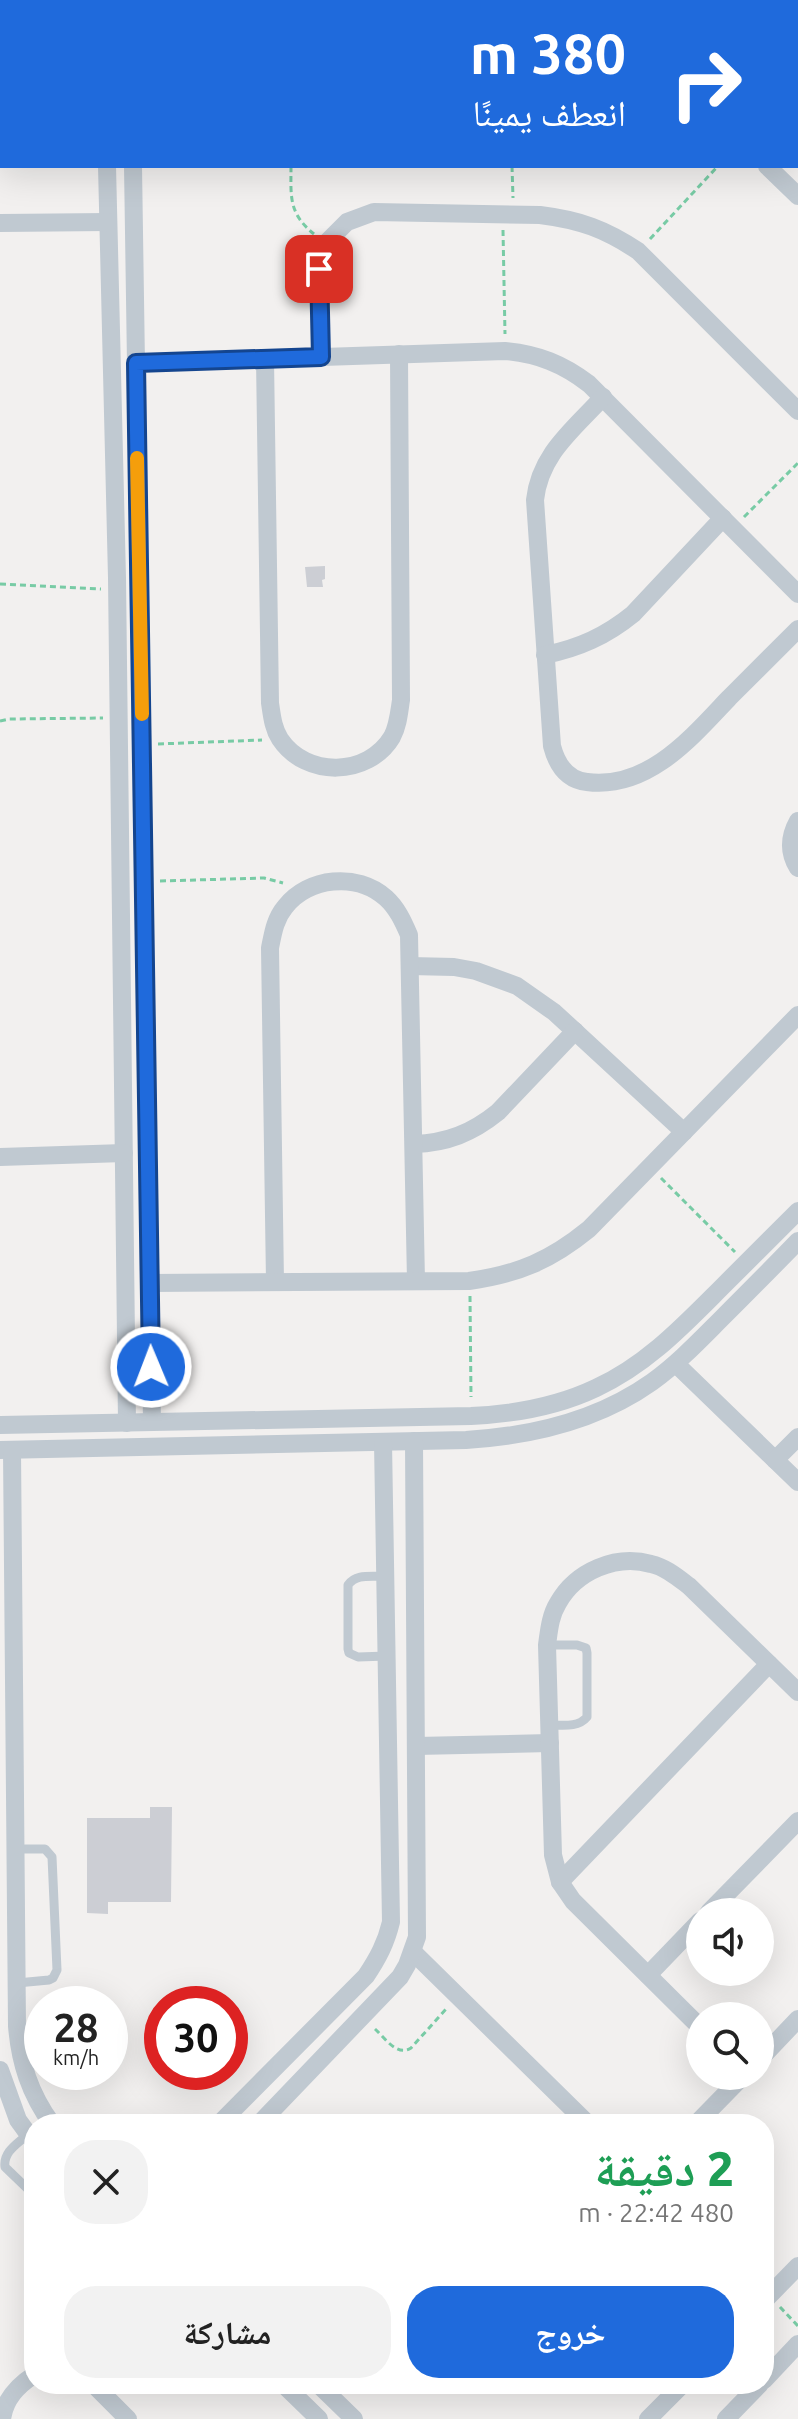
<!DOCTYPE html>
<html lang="ar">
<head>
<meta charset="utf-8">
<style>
  :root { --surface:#fff; --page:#f2f2f2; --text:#222; --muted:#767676; --accent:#1f6adc }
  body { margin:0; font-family:Ubuntu,"Noto Naskh Arabic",sans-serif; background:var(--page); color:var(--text); direction:rtl; height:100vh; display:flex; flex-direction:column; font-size:30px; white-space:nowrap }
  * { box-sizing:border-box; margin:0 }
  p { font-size:26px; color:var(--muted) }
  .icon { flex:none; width:44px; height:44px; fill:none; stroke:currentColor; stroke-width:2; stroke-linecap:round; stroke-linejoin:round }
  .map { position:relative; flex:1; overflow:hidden; direction:ltr }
  .side { position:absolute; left:24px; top:2114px; width:750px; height:280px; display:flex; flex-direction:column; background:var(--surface); border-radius:32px; box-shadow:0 8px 32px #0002; direction:rtl }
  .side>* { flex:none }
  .hud { position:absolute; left:0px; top:0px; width:798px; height:168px; box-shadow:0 8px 32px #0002; direction:rtl; background:#1f6adc; color:#fff; overflow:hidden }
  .controls { position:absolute; left:686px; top:1898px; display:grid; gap:16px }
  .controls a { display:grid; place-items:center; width:88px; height:88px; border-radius:50%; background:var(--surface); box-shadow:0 8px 32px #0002; font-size:40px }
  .speed { position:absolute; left:24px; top:1986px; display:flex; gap:16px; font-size:40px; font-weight:700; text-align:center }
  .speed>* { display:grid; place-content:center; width:104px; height:104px; border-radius:50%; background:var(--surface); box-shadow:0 8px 32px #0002; line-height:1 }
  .speed small { font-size:20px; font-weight:400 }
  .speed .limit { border:12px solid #d22; background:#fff; color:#111 }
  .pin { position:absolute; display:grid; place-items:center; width:68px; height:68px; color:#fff; margin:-34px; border-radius:16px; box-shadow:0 4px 12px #0006 }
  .me { position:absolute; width:88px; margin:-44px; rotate:359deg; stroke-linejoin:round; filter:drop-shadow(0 0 6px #0008) }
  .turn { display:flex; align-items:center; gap:28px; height:168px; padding:0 40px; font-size:36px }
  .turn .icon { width:104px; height:104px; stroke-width:2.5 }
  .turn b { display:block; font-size:56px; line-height:68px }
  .round { display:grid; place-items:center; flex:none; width:84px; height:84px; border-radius:32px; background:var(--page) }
  .head { display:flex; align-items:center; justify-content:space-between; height:136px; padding:0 40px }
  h1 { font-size:48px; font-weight:800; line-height:60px; color:#1e9e55 }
  .button { display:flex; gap:16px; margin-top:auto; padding:16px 40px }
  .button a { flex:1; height:92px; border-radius:32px; background:var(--accent); color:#fff; font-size:32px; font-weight:800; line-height:92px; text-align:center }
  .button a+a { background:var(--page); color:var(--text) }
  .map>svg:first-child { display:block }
  .building { fill:#ccced4 }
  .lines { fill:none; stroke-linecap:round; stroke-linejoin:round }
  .path { stroke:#78cba5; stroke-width:3; stroke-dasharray:6 4; stroke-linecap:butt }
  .lane { stroke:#c0c9d1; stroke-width:9 }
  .street { stroke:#c0c9d1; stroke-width:18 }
  .route-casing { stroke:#14458f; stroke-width:20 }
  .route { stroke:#1f6adc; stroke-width:14 }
  .slow { stroke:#f59e0b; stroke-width:14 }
</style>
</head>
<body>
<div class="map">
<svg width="798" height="2419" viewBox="0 0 798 2419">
  <rect width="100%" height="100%" fill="#f2f0ef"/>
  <g class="building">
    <path d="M325,566V579L322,580L323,587H307L305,567Z"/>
    <path d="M150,1807H172L171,1902H108V1914L87,1913V1818H150Z"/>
  </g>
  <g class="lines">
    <g class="path">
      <path d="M256,0V2"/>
      <path d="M290,0V2"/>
      <path d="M92,2V0"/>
      <path d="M191,2V0"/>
      <path d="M291,166C291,196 288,213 314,234"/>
      <path d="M512,166L513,198"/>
      <path d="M503,230L505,334"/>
      <path d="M650,239L718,166"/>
      <path d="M744,517L798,463"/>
      <path d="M0,584L101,589"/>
      <path d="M0,721L9,719L103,718"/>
      <path d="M158,744L262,740"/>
      <path d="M160,881L264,878L283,883"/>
      <path d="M661,1178L735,1252"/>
      <path d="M470,1296L471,1397"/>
      <path d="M375,2029C385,2038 397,2057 411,2048L447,2008"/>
      <path d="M780,2307L798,2326"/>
    </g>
    <g class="lane">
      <path d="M386,1576C372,1577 356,1573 348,1585V1649L349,1653L358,1657L387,1656"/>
      <path d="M547,1645H577L586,1648L587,1653V1717C578,1728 562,1725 549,1725"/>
      <path d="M16,1849H45L52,1857L57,1970L53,1978L49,1980L17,1983"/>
      <path d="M27,2135C17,2144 3,2152 5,2167L34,2195"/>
    </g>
    <g class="street">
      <path d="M394,0V2"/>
      <path d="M361,2V0"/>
      <path d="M0,33H2"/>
      <path d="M0,74H2"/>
      <path d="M796,146L798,148"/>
      <path d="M107,166L117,578L127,1423"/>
      <path d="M133,166L152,1422"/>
      <path d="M767,166L798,196"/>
      <path d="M0,223L108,222"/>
      <path d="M321,357L319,269L328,241L347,222L374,212L540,215C580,220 605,229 638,251L798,411"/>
      <path d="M265,359L270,703C272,716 273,728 280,739C306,778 368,777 392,737C398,726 399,713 401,700L399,354"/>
      <path d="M136,363L505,351C538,354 563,364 589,384L798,594"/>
      <path d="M603,397C573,430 540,454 535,500L552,746C557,765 567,780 587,782C648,790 692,737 729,698C752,675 775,652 798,629"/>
      <path d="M545,655C579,648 606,636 633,614L723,518"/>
      <path d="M798,821C789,837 788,852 798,868"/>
      <path d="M410,966L454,967L476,971L517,986L554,1012L684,1132"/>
      <path d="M414,1144C447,1143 472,1133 498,1112L575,1031"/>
      <path d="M0,1157L124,1153"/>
      <path d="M275,1282L270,948C273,933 275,919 285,907C308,877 357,872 386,898C397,908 403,921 409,935L416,1281"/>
      <path d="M150,1283L469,1281C519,1274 551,1260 589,1229L798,1015"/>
      <path d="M676,1364L798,1482"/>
      <path d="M0,1425L471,1416C515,1414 556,1407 596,1388C646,1365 682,1327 720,1289C746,1263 772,1237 798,1211"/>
      <path d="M0,1450L466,1440C532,1436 597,1421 652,1382C677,1364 698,1342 720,1320C746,1294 772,1268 798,1241"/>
      <path d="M12,1450L17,2026C20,2063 30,2094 52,2124"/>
      <path d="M775,1460L798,1437"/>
      <path d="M416,1746L550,1743"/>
      <path d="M560,1882L769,1664"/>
      <path d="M709,1912L798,1821"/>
      <path d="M413,1952L588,2124"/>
      <path d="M648,1975L700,1921"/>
      <path d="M700,2027L573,1901L560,1882L553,1855L547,1645C549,1631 550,1616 558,1603C576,1571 616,1554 651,1564C665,1567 677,1577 689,1586L798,1692"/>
      <path d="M760,2059L798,2019"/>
      <path d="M0,2070L18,2120L34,2142"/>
      <path d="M219,2124L366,1976C378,1958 386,1943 391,1922L383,1442"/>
      <path d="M259,2124L400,1977L407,1965L417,1937L414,1441"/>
      <path d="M696,2124L743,2076"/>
      <path d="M764,2301L798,2266"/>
      <path d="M764,2380L798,2344"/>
      <path d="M93,2384L128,2419"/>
      <path d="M283,2384L319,2419"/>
      <path d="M318,2384L354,2419"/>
      <path d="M2,2419C5,2399 17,2386 34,2375"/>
      <path d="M648,2419L683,2384"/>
      <path d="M726,2419L760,2384"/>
    </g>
  </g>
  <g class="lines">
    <defs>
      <path id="route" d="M151,1367L136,363L321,357L319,269"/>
    </defs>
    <use href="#route" class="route-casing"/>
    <use href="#route" class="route"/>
    <path class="slow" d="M137,458L142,714"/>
  </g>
</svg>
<div class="controls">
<a><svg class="icon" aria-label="sound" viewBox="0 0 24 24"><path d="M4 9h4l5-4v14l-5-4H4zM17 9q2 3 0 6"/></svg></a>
<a><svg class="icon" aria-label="search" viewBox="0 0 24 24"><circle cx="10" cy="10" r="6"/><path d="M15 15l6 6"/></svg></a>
</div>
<div class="speed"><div>28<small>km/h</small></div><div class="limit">30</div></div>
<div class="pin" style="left:319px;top:269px;background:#d93025"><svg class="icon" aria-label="arrive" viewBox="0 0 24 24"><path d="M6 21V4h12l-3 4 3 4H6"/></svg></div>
<svg class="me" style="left:151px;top:1367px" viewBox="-20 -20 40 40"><circle r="17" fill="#1f6adc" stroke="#fff" stroke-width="3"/><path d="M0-11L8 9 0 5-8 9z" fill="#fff"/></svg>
<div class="hud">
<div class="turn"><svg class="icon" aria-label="right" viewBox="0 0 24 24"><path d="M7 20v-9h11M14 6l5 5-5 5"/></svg><div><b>380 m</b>انعطف يمينًا</div></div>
</div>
<section class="side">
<div class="head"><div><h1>2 دقيقة</h1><p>480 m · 22:42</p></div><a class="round"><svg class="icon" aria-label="close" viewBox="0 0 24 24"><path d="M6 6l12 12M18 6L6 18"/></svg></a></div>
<div class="button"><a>خروج</a><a>مشاركة</a></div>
</section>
</div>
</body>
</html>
